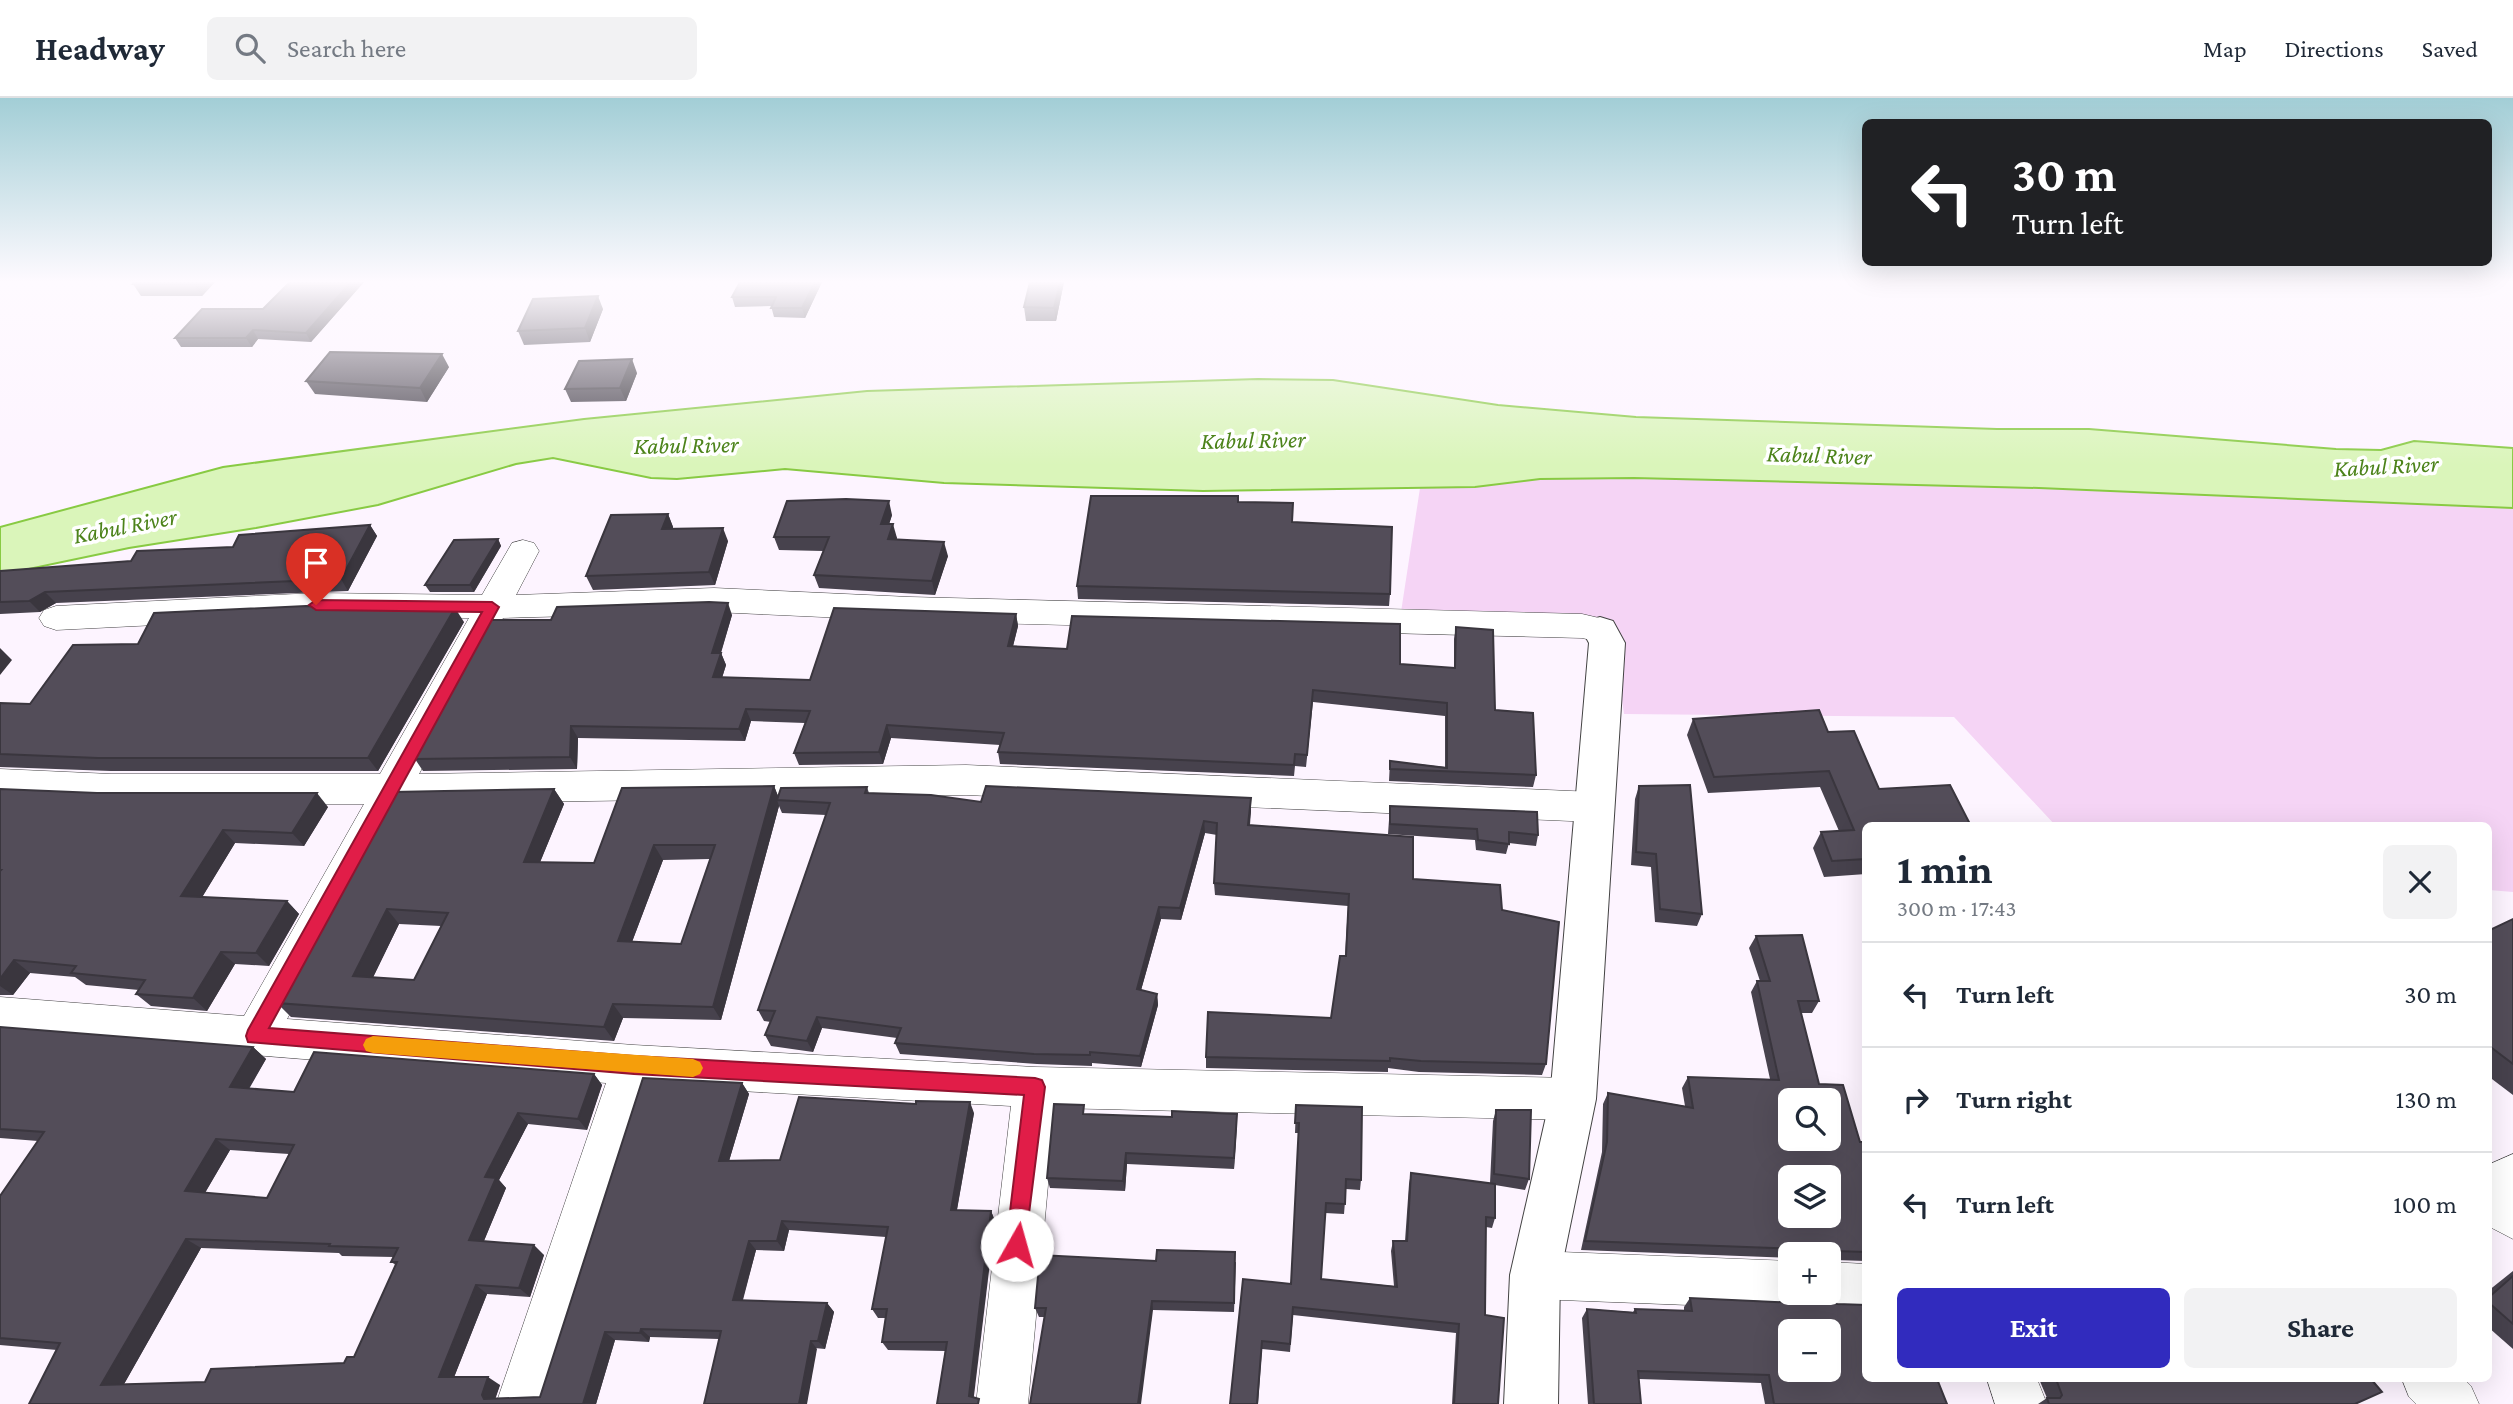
<!DOCTYPE html>
<html lang="en">
<head>
<meta charset="utf-8">
<style>
  :root { --surface:#fff; --page:#f2f2f3; --text:#1f2937; --muted:#747a83; --line:#e0e1e3; --accent:#312bbe }
  body { margin:0; font-family:"Crimson Pro",serif; background:var(--page); color:var(--text); height:100vh; display:flex; flex-direction:column; font-size:26px; white-space:nowrap }
  * { box-sizing:border-box; margin:0 }
  p { font-size:23px; color:var(--muted) }
  .icon { flex:none; width:38px; height:38px; fill:none; stroke:currentColor; stroke-width:2; stroke-linecap:round; stroke-linejoin:round }
  .map { position:relative; flex:1; overflow:hidden }
  .sheet { position:absolute; left:1862px; top:724px; width:630px; height:560px; display:flex; flex-direction:column; background:var(--surface); border-radius:10px; box-shadow:0 7px 28px #0002 }
  .sheet>* { flex:none }
  .top-card { position:absolute; left:1862px; top:21px; width:630px; height:147px; border-radius:10px; box-shadow:0 7px 28px #0002; background:#202124; color:#fff; overflow:hidden }
  .tools { position:absolute; left:1778px; top:990px; display:grid; gap:14px }
  .tools a { display:grid; place-items:center; width:63px; height:63px; border-radius:10px; background:var(--surface); box-shadow:0 7px 28px #0002; font-size:35px }
  .pin { position:absolute; display:grid; place-items:center; width:60px; height:60px; color:#fff; margin:-72px -30px; border-radius:50% 50% 50% 0; rotate:-45deg; box-shadow:0 0 7px #0007 }
  .pin .icon { rotate:45deg }
  .me { position:absolute; width:77px; margin:-38px; rotate:7deg; stroke-linejoin:round; filter:drop-shadow(0 0 5px #0008) }
  .turn { display:flex; align-items:center; gap:24px; height:147px; padding:0 35px; font-size:32px }
  .turn .icon { width:91px; height:91px; stroke-width:2.5 }
  .turn b { display:block; font-size:49px; line-height:60px }
  .round { display:grid; place-items:center; flex:none; width:74px; height:74px; border-radius:10px; background:var(--page) }
  .head { display:flex; align-items:center; justify-content:space-between; height:119px; padding:0 35px }
  h1 { font-size:42px; font-weight:700; line-height:52px }
  .cta { display:flex; gap:14px; margin-top:auto; padding:14px 35px }
  .cta a { flex:1; height:80px; border-radius:10px; background:var(--accent); color:#fff; font-size:28px; font-weight:700; line-height:80px; text-align:center }
  .cta a+a { background:var(--page); color:var(--text) }
  ul { padding:0; list-style:none }
  li { display:flex; align-items:center; gap:21px; height:105px; padding:0 35px; border-top:2px solid var(--line) }
  li div { flex:1 }
  li b { display:block; font-size:26px }
  li em { font-style:normal }
  header { display:flex; align-items:center; gap:42px; box-sizing:border-box; height:98px; padding:0 35px; background:var(--surface); border-bottom:2px solid var(--line) }
  header strong { font-size:33px }
  nav { display:flex; gap:38px; margin-inline-start:auto; font-size:24px }
  .search { width:490px; height:63px; background:var(--page); display:flex; align-items:center; gap:18px; box-sizing:border-box; padding:0 24px; border-radius:10px; color:var(--muted); font-size:26px }
  .map>svg:first-child { display:block }
  .farmland { fill:#f5d4f5 }
  .water { fill:#daf5ba; stroke:#88ca43; stroke-width:2 }
  .lines { fill:none; stroke-linecap:round; stroke-linejoin:round }
  .minor-casing { stroke:#434343; stroke-width:1 }
  .tertiary-casing { stroke:#434343; stroke-width:2 }
  .minor { fill:#fff; fill-rule:evenodd }
  .tertiary { fill:#fff; fill-rule:evenodd }
  .wall { fill:#47424d; fill-rule:evenodd }
  .shaded-wall { fill:#3a363e }
  .building { fill:#534d59; stroke:#3a363e; stroke-width:2; fill-rule:evenodd }
  .route { fill:#e11d48; stroke:#92132f; stroke-width:2 }
  .slow { fill:#f59e0b }
  .labels { text-anchor:middle; stroke-width:7; stroke-linejoin:round; paint-order:stroke }
  .water-label { font-size:24px; font-style:italic; fill:#4c831a; stroke:#fff }
</style>
</head>
<body>
<header>
<strong>Headway</strong>
<div class="search"><svg class="icon" aria-label="search" viewBox="0 0 24 24"><circle cx="10" cy="10" r="6"/><path d="M15 15l6 6"/></svg>Search here</div>
<nav><a>Map</a><a>Directions</a><a>Saved</a></nav>
</header>
<div class="map">
<svg width="2513" height="1306" viewBox="0 0 2513 1306">
  <rect width="100%" height="100%" fill="#fdf4ff"/>
  <path class="farmland" d="M1634,380L2039,390L2513,410V794L2489,792L2488,728H2189L2186,725L2173,728H2056L1954,619L1624,616L1611,526L1401,514L1420,390L1475,389L1540,381Z"/>
  <path class="water" d="M1258,281L1333,282L1498,307L1636,319L1997,331H2089L2336,351L2381,352L2414,343L2513,350V410L2039,390L1634,380L1540,381L1475,389L1203,393L944,385L785,371L677,381L651,380L553,360L516,366L378,407L256,430L129,450L0,477V429L223,369L584,321L867,293Z"/>
  <g class="lines">
    <defs>
      <g id="minor">
        <path d="M523,442L534,445L539,453L516,497L714,490L910,499L1582,516L1612,523L1617,532L1612,541L1600,544L1582,540L910,523L714,514L503,520L419,676L966,667L1594,694L1607,698L1613,709L1607,720L1594,724L966,697L403,706L287,921L634,947L1035,969L1573,980L1589,986L1595,1001L1589,1016L1573,1022L1055,1010L1028,1306H976L1011,1008L649,988L548,1306H496L606,985L0,937V899L244,918L364,706H111L0,701V671L111,676H380L469,520L316,519L56,532L44,528L39,520L44,512L56,508L316,495L482,497L512,445Z"/>
        <path d="M2513,1056V1141L2488,1128V1067Z"/>
        <path d="M1535,1153L1790,1163V1195H1829V1164L1866,1166V1214L1829,1212L1812,1205L1809,1199L1807,1204L1790,1211L1535,1201L1518,1194L1511,1177L1518,1160Z"/>
        <path d="M1987,1281H2037L2047,1306H1995Z"/>
        <path d="M2402,1281H2464L2471,1288L2479,1306H2416L2409,1299Z"/>
      </g>
      <path id="tertiary" d="M1600,519L1613,523L1625,545L1596,1001L1560,1177L1558,1306H1504L1510,1177L1550,1001L1589,545L1582,532L1587,523Z"/>
    </defs>
    <use href="#minor" class="minor-casing"/>
    <use href="#tertiary" class="tertiary-casing"/>
    <use href="#minor" class="minor"/>
    <use href="#tertiary" class="tertiary"/>
  </g>
  <g class="wall">
    <path d="M135,184H215L202,198H141L133,186Z"/>
    <path d="M290,184H364L311,244L258,241L252,249H181L175,240L263,211Z"/>
    <path d="M740,184H822L805,220L774,219L771,208L735,209L732,199Z"/>
    <path d="M1030,184H1064L1056,223H1026L1024,209Z"/>
    <path d="M603,211L590,244L524,247L518,233Z"/>
    <path d="M449,269L427,304L315,296L306,283Z"/>
    <path d="M637,275L626,303L571,304L565,291Z"/>
    <path d="M1238,404L1292,424L1390,496L1389,508L1078,501L1077,488Z"/>
    <path d="M668,416L673,429V431L728,443L715,487L593,492L586,478Z"/>
    <path d="M892,417L889,426L897,440L896,442L948,458L935,497L819,490L814,477L823,453L779,452L774,439Z"/>
    <path d="M370,427L377,438L348,493L56,505L40,514L0,516V473L131,463L233,449Z"/>
    <path d="M498,441L501,448L474,494H430L425,487Z"/>
    <path d="M1016,516L1018,528L1013,548L1400,566L1454,570V541L1456,529L1495,612L1536,677L1533,689L1389,683L1390,663L1445,669V618L1313,604L1306,669L1295,668L1294,678L1000,666L998,654L1000,647L891,640L883,666L799,667L794,655L805,625L751,623L745,643L578,640L577,671L423,673L415,661L551,522L732,517L721,555L726,567L722,580L810,582Z"/>
    <path d="M464,524L378,673H111L0,669V605L30,606L138,546Z"/>
    <path d="M1693,621L1828,634L1879,691L1866,728V776L1824,779L1813,750L1821,734L1839,733L1820,689L1708,695L1687,637Z"/>
    <path d="M774,688L778,698L867,689L869,695L981,704L1251,712L1250,727L1413,781L1502,812L1546,966L1542,977L1419,974L1388,970V974L1206,970V959L1331,920L1345,858L1348,808L1215,797L1214,785L1217,737L1205,735L1181,822L1161,821L1141,892L1157,896L1158,907L1141,969L1092,965V968L1037,966L900,956L895,945L897,940L822,930L813,954L771,948L765,937L771,924L764,923L758,912L826,717L782,715L779,708L721,922L623,920L614,943L291,919L277,905L393,694L554,691L564,706L540,764L594,765ZM710,761L681,846L632,844L663,762ZM399,826L441,828L414,882L373,879Z"/>
    <path d="M1639,688L1702,816L1697,828L1655,824L1651,769L1631,767L1635,701Z"/>
    <path d="M0,691L328,709L304,748L235,745L202,799L287,803L299,816L269,868L235,866L207,913L151,908L136,896L139,892L86,887L75,879L30,875L13,897H0Z"/>
    <path d="M1390,708L1538,737L1536,748L1509,745L1506,756L1476,752L1475,742L1388,736Z"/>
    <path d="M2513,821V997L2488,978V833Z"/>
    <path d="M1756,838L1819,903L1812,915H1801L1819,986L1860,1044H1866V1163L1835,1162V1183L1829,1190V1157H1790V1162V1160L1581,1152L1602,1054L1603,1006L1608,995L1685,1008L1682,990L1688,979L1770,981L1751,894L1757,883H1760L1749,850Z"/>
    <path d="M0,929L253,949L266,961L249,991L294,994L594,976L602,987L587,1032L528,1026L499,1082L506,1090L484,1143L544,1157L530,1199L487,1196L454,1279L500,1287L495,1300L540,1299L742,985L749,996L729,1063L780,1062L974,1015L957,1112L991,1113L995,1123L937,1306L945,1253L888,1252L882,1244L886,1220H878L872,1211L886,1139L789,1132L784,1153L756,1152L743,1202L827,1205L834,1214L825,1251L719,1241L650,1239L649,1244L615,1242L596,1306H29L57,1252L0,1247V1098L38,1043L0,1040ZM230,1052L289,1056L267,1100L205,1095ZM201,1150L339,1155L342,1158L394,1159L391,1164L396,1167L354,1259L344,1265L205,1284L124,1286Z"/>
    <path d="M1296,1007L1361,1082L1360,1092L1346,1091L1344,1116L1325,1115L1321,1181L1394,1188L1391,1153L1393,1143H1405L1409,1086L1411,1075L1490,1085L1493,1023L1496,1012L1529,1081L1525,1092L1495,1087V1120L1492,1130L1486,1129L1485,1217L1498,1306H1452L1456,1235L1293,1217L1290,1254L1262,1251L1258,1306H1230L1291,1186L1299,1035H1295Z"/>
    <path d="M1086,1016L1172,1019L1237,1016L1234,1071L1127,1066L1125,1093L1050,1090L1047,1080Z"/>
    <path d="M1236,1164L1234,1214L1153,1212L1045,1219H1039L1035,1210Z"/>
    <path d="M2513,1173V1251L2488,1229V1193Z"/>
    <path d="M1690,1200L1837,1206L1947,1306H1765L1761,1285L1639,1281L1641,1306H1588L1582,1220L1587,1211L1633,1214L1635,1211L1684,1213V1209Z"/>
    <path d="M2039,1281H2371L2356,1306H2038L2047,1300Z"/>
  </g>
  <g class="shaded-wall">
    <path d="M197,184H215L202,198L194,187Z"/>
    <path d="M351,184H364L311,244L306,235Z"/>
    <path d="M815,184H822L805,220L802,210Z"/>
    <path d="M1060,184H1064L1056,223L1054,210Z"/>
    <path d="M598,198L603,211L590,244L585,230Z"/>
    <path d="M253,232L258,241L252,249L246,240Z"/>
    <path d="M442,256L449,269L427,304L420,290Z"/>
    <path d="M632,261L637,275L626,303L620,290Z"/>
    <path d="M889,403L892,417L885,439L881,426Z"/>
    <path d="M668,416L673,429L668,445L662,431Z"/>
    <path d="M893,426L897,440L891,455L888,441Z"/>
    <path d="M370,427L377,438L348,493L341,481Z"/>
    <path d="M723,430L728,443L715,487L709,474Z"/>
    <path d="M498,441L501,448L474,494L470,487Z"/>
    <path d="M944,444L948,458L935,497L932,483Z"/>
    <path d="M45,494L56,505L40,514L29,503Z"/>
    <path d="M728,505L732,517L717,567L712,555Z"/>
    <path d="M455,510L464,524L378,673L368,660Z"/>
    <path d="M1016,516L1018,528L1010,560L1008,548Z"/>
    <path d="M0,550L12,562L0,577Z"/>
    <path d="M721,555L726,567L718,592L713,579Z"/>
    <path d="M746,611L751,623L745,643L739,631Z"/>
    <path d="M887,627L891,640L883,666L879,654Z"/>
    <path d="M571,628L578,640L577,671L570,659Z"/>
    <path d="M774,688L780,703L777,702L779,708L721,922L713,909Z"/>
    <path d="M554,691L564,706L534,779L524,764Z"/>
    <path d="M317,695L328,709L304,748L292,735Z"/>
    <path d="M1251,700V712L1248,739V727Z"/>
    <path d="M1204,723L1205,735L1181,822L1180,810Z"/>
    <path d="M223,732L235,745L195,811L181,798Z"/>
    <path d="M654,747L663,762L627,857L618,843Z"/>
    <path d="M287,803L299,816L269,868L256,855Z"/>
    <path d="M1159,809L1161,821L1138,903L1137,891Z"/>
    <path d="M387,811L399,826L367,892L353,878Z"/>
    <path d="M221,854L235,866L207,913L193,900Z"/>
    <path d="M14,862L30,875L13,897L0,888V881Z"/>
    <path d="M1157,896L1158,907L1141,969L1140,958Z"/>
    <path d="M613,906L623,920L614,943L604,929Z"/>
    <path d="M817,919L822,930L813,954L807,943Z"/>
    <path d="M253,949L266,961L243,1000L230,989Z"/>
    <path d="M594,976L602,987L587,1032L578,1021Z"/>
    <path d="M742,985L749,996L726,1073L719,1063Z"/>
    <path d="M970,1004L974,1015L955,1122L951,1112Z"/>
    <path d="M518,1015L528,1026L499,1082L506,1090L480,1152L469,1142L485,1079Z"/>
    <path d="M1237,1016V1027L1234,1071V1060Z"/>
    <path d="M216,1041L230,1052L200,1103L185,1093Z"/>
    <path d="M1126,1055L1127,1066L1125,1093L1123,1083Z"/>
    <path d="M991,1113L995,1123L973,1306L969,1298Z"/>
    <path d="M782,1123L789,1132L784,1153L777,1143Z"/>
    <path d="M186,1141L201,1150L119,1295L101,1287Z"/>
    <path d="M749,1143L756,1152L740,1211L733,1202Z"/>
    <path d="M534,1147L544,1157L530,1199L519,1190Z"/>
    <path d="M476,1187L487,1196L451,1287L439,1279Z"/>
    <path d="M1152,1203L1153,1212L1141,1306H1138Z"/>
    <path d="M827,1205L834,1214L825,1251L818,1243Z"/>
    <path d="M641,1231L650,1239L649,1244L640,1235Z"/>
    <path d="M605,1234L615,1242L596,1306H583Z"/>
    <path d="M811,1243L817,1251L807,1306H799Z"/>
    <path d="M488,1279L500,1287L494,1305L484,1301L482,1297Z"/>
  </g>
  <g class="building">
    <path d="M135,184H197L194,187L133,186Z"/>
    <path d="M290,184H351L306,235L253,232L246,240H175L202,211H263Z"/>
    <path d="M740,184H815L802,210H771L776,199H732Z"/>
    <path d="M1030,184H1060L1054,210L1024,209Z"/>
    <path d="M598,198L585,230L518,233L533,201Z"/>
    <path d="M330,254L442,256L420,290L306,283Z"/>
    <path d="M632,261L620,290L565,291L579,263Z"/>
    <path d="M1091,398H1238V404L1293,405L1292,424L1392,429L1390,496L1077,488Z"/>
    <path d="M846,401L889,403L881,426H893L888,441L944,444L932,483L814,477L829,439H774L787,403Z"/>
    <path d="M668,416L662,431L723,430L709,474L586,478L611,417Z"/>
    <path d="M370,427L341,481L45,494L29,503L0,504V473L131,463L137,453L233,449L239,437Z"/>
    <path d="M498,441L470,487H425L454,442Z"/>
    <path d="M709,504L728,505L712,555H721L713,579L810,582L834,510L1016,516L1008,548L1067,551L1072,518L1400,526V566L1455,570L1456,529L1493,532L1495,612L1533,615L1536,677L1390,671V663L1447,670V605L1313,592L1307,657L1295,656L1294,667L998,654L1004,635L887,627L879,654L794,655L810,613L746,611L739,631L571,628L570,659L415,661L491,522H551L557,509Z"/>
    <path d="M306,508L455,510L368,660H98L0,656V605L30,606L73,547L138,546L154,515Z"/>
    <path d="M1819,612L1828,634L1854,633L1879,691L1950,687L1971,728H1866V761L1832,763L1821,734L1854,732L1829,673L1714,679L1693,621Z"/>
    <path d="M1690,687L1702,816L1660,811L1656,756L1636,754L1639,688Z"/>
    <path d="M774,688L713,909L613,906L604,929L277,905L393,694L554,691L524,764L594,765L622,690ZM654,747H715L681,846L618,843ZM387,811L448,815L414,882L353,878Z"/>
    <path d="M986,688L1251,700L1248,727L1413,739V781L1500,787L1502,812L1559,824L1546,966L1421,963L1390,960V963L1206,959L1208,914L1331,920L1340,858H1346L1349,796L1214,785L1217,725L1204,723L1180,810L1159,809L1137,891L1157,896L1140,958L1090,954V957L1034,956L895,945L901,930L817,919L807,943L765,937L775,913L758,912L830,705L777,702L781,690L867,689L865,695L931,697L981,704Z"/>
    <path d="M0,691L97,695H317L292,735L223,732L181,798L287,803L256,855L221,854L193,900L136,896L145,882L71,875L76,868L14,862L0,881V773L1,772H0Z"/>
    <path d="M1390,708L1537,714L1538,737L1509,734V746L1478,742L1477,731L1390,726Z"/>
    <path d="M2513,821V966L2488,947V833Z"/>
    <path d="M1802,837L1819,903H1798L1819,986L1843,987L1860,1044H1866V1154L1835,1153V1183H1829V1157H1798V1151L1585,1143L1607,1044L1608,995L1693,1010L1688,979L1779,982L1757,883H1770L1756,838ZM1790,1003H1829V1041H1790ZM1790,1080H1829V1118H1790Z"/>
    <path d="M0,929L253,949L230,989L294,994L314,954L594,976L578,1021L518,1015L485,1079L496,1080L469,1142L534,1147L519,1190L476,1187L439,1279H488L482,1297L484,1301L540,1299L643,980L742,985L719,1063L780,1062L799,999L916,1006V1003L970,1004L951,1112L991,1113L969,1298L979,1301L978,1306H937L947,1244H882L887,1211H872L888,1129L782,1123L777,1143H749L733,1202L827,1205L818,1243H811L799,1306H704L721,1233L641,1231L640,1235L605,1234L583,1306H29L60,1245L0,1240V1098L44,1034L0,1031ZM216,1041L294,1047L267,1100L185,1093ZM186,1141L330,1146L329,1148L398,1150L391,1164H397L354,1259H347L344,1265L211,1271L205,1284L101,1287Z"/>
    <path d="M1054,1006L1084,1007L1083,1016L1172,1019V1013L1237,1016L1234,1060L1126,1055L1123,1083L1047,1080Z"/>
    <path d="M1296,1007L1362,1009L1361,1082L1346,1081L1345,1106L1326,1105L1321,1181L1397,1189L1393,1143H1407L1411,1075L1495,1086V1120L1486,1119L1485,1217L1504,1220L1498,1306H1454L1459,1226L1293,1209L1290,1246L1262,1243L1257,1306H1230L1243,1181L1291,1186L1299,1025H1295Z"/>
    <path d="M1496,1012H1531L1529,1081L1494,1076Z"/>
    <path d="M1157,1152L1235,1154L1234,1205L1152,1203L1138,1306H1030L1046,1210H1035L1040,1157L1156,1163Z"/>
    <path d="M2513,1178V1226L2488,1204V1200Z"/>
    <path d="M1817,1196L1837,1206L1866,1207V1281H1937L1947,1306H1774L1769,1277L1638,1273L1641,1306H1594L1587,1211L1636,1215L1635,1211L1692,1213L1690,1200L1798,1205ZM1790,1234H1829V1272H1790Z"/>
    <path d="M2056,1281H2371L2382,1294L2355,1306H2049L2047,1300H2060L2062,1297Z"/>
  </g>
  <linearGradient id="sky" x2="0" y2="1"><stop stop-color="#a2ced6"/><stop offset="0.5" stop-color="#fefaff"/><stop offset="1" stop-color="#fefaff" stop-opacity="0"/></linearGradient>
  <rect width="2513" height="367" fill="url(#sky)"/>
  <path class="route" d="M316,502L492,504L499,509L269,930L634,958L1035,980L1042,982L1045,989L1024,1155L1017,1158L1009,1155L1006,1147L1024,997L634,976L248,944L246,938L248,932L482,514L316,512L309,507Z"/>
  <path class="slow" d="M373,938L693,961L700,964L703,970L700,976L693,979L373,955L366,953L363,947L366,941Z"/>
  <g class="labels">
    <g class="water-label">
      <text transform="translate(1253 342) rotate(-1)" y="8">Kabul River</text>
      <text transform="translate(686 347) rotate(-1)" y="8">Kabul River</text>
      <text transform="translate(1819 357) rotate(2)" y="8">Kabul River</text>
      <text transform="translate(2386 368) rotate(-3)" y="8">Kabul River</text>
      <text transform="translate(125 428) rotate(-11)" y="8">Kabul River</text>
    </g>
  </g>
</svg>
<div class="tools">
<a><svg class="icon" aria-label="search" viewBox="0 0 24 24"><circle cx="10" cy="10" r="6"/><path d="M15 15l6 6"/></svg></a>
<a><svg class="icon" aria-label="layers" viewBox="0 0 24 24"><path d="M12 4l9 5-9 5-9-5zM3 14l9 5 9-5"/></svg></a>
<a>+</a>
<a>−</a>
</div>
<div class="pin" style="left:316px;top:507px;background:#d93025"><svg class="icon" aria-label="arrive" viewBox="0 0 24 24"><path d="M6 21V4h12l-3 4 3 4H6"/></svg></div>
<svg class="me" style="left:1017px;top:1147px" viewBox="-20 -20 40 40"><circle r="19" fill="#fff"/><path d="M0-13L10 11 0 6-10 11z" fill="#e11d48"/></svg>
<div class="top-card">
<div class="turn"><svg class="icon" aria-label="left" viewBox="0 0 24 24"><path d="M17 20v-9H6M10 6l-5 5 5 5"/></svg><div><b>30 m</b>Turn left</div></div>
</div>
<section class="sheet">
<div class="head"><div><h1>1 min</h1><p>300 m · 17:43</p></div><a class="round"><svg class="icon" aria-label="close" viewBox="0 0 24 24"><path d="M6 6l12 12M18 6L6 18"/></svg></a></div>
<ul>
<li><svg class="icon" aria-label="left" viewBox="0 0 24 24"><path d="M17 20v-9H6M10 6l-5 5 5 5"/></svg><div><b>Turn left</b></div><em>30 m</em></li>
<li><svg class="icon" aria-label="right" viewBox="0 0 24 24"><path d="M7 20v-9h11M14 6l5 5-5 5"/></svg><div><b>Turn right</b></div><em>130 m</em></li>
<li><svg class="icon" aria-label="left" viewBox="0 0 24 24"><path d="M17 20v-9H6M10 6l-5 5 5 5"/></svg><div><b>Turn left</b></div><em>100 m</em></li>
</ul>
<div class="cta"><a>Exit</a><a>Share</a></div>
</section>
</div>
</body>
</html>
